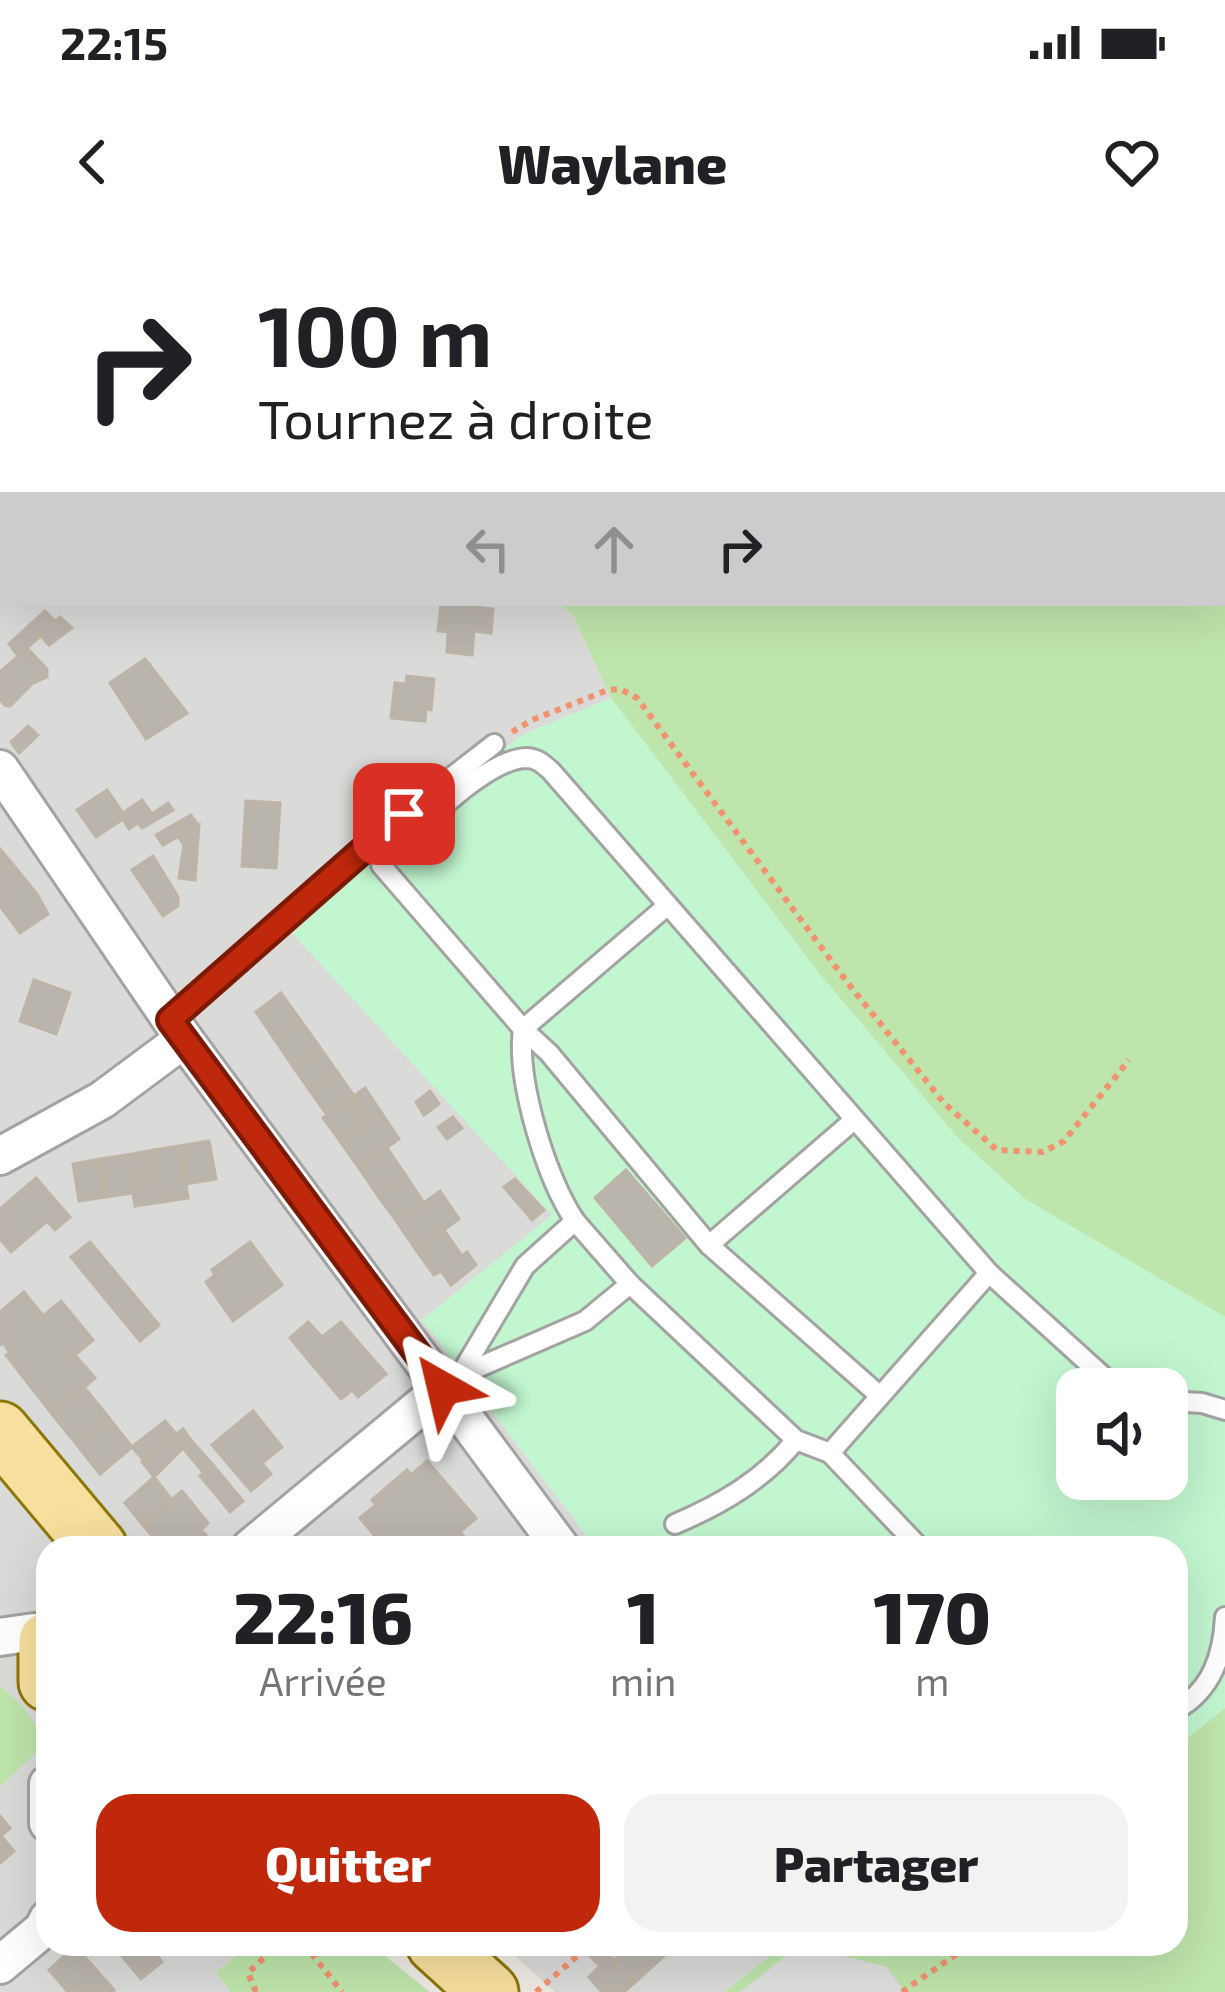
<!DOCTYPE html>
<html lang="fr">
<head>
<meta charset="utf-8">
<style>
  :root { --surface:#fff; --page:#f2f2f2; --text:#202124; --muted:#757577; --accent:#bf280a }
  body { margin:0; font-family:"Exo 2",sans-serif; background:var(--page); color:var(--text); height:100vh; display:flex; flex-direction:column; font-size:45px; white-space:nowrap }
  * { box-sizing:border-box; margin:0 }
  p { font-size:39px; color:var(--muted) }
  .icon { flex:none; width:66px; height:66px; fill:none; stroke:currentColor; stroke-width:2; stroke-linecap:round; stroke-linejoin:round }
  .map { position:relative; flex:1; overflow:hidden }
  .panel { position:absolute; left:36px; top:1296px; width:1152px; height:420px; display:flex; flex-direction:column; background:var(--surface); border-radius:36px; box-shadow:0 12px 48px #0002 }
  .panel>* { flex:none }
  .guide { position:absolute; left:0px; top:0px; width:1227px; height:366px; box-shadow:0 12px 48px #0002; background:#fff; color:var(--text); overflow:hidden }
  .buttons { position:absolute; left:1056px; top:1128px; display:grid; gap:24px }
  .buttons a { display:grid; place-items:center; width:132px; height:132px; border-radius:24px; background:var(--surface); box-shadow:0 12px 48px #0002; font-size:60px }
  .pin { position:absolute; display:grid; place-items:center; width:102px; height:102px; color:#fff; margin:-51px; border-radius:24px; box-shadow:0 6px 18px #0006 }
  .me { position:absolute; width:132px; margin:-66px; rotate:323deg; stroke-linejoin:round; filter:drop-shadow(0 0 9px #0008) }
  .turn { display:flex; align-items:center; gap:42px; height:252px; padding:0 60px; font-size:54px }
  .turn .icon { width:156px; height:156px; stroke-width:2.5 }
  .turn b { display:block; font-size:84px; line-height:102px }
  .lanes { display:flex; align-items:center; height:114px; padding:0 60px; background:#0003; justify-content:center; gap:60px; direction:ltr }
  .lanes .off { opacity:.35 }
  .eta { display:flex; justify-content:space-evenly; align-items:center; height:204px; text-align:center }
  .eta b { font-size:72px; font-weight:800; line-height:84px }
  .cta { display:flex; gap:24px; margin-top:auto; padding:24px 60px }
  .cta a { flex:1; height:138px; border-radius:36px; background:var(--accent); color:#fff; font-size:48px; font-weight:800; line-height:138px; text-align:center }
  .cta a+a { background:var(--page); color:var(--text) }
  .status { display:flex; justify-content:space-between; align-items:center; height:84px; padding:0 60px; background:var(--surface); direction:ltr }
  .status svg { height:33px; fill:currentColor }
  header { display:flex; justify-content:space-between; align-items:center; height:156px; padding:0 60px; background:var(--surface); font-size:54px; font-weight:800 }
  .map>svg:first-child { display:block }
  .residential { fill:#dadad9 }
  .grass { fill:#bee5ab }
  .park { fill:#c1f6ce; fill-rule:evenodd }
  .parking { fill:#e0e0e0 }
  .building { fill:#b9b4ac; stroke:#beb4a6; stroke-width:3 }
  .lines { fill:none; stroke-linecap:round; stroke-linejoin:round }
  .lane-casing { stroke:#a3a3a3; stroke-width:24 }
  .street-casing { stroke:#a3a3a3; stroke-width:42 }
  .primary-casing { stroke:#8d7708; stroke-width:63 }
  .path { stroke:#f2926f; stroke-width:6; stroke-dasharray:6 6; stroke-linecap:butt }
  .lane { stroke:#fff; stroke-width:18 }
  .street { stroke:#fff; stroke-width:36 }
  .primary { stroke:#f7df9e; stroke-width:57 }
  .route-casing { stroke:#7c1a06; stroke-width:30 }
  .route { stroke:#bf280a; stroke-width:21 }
</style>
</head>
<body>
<div class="status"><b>22:15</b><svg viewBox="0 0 49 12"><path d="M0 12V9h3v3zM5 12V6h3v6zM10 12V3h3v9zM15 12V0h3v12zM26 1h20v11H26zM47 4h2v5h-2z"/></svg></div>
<header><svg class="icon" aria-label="back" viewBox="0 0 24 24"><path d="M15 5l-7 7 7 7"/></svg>Waylane<svg class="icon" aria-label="heart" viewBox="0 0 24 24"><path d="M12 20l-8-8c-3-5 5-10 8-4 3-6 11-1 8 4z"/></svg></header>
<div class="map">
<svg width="1225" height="1752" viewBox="0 0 1225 1752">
  <rect width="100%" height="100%" fill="#edebe3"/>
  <g class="residential">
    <path d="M0,107L3,363H557L572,373L611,458L522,495L293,693L553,975L422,1080L596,1308H48V1704H252L217,1732L231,1752H0Z"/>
    <path d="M502,1704H784L725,1752H555Z"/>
  </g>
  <g class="grass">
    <path d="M100,0H1066L1071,3H96Z"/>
    <path d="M1078,0H1225V1077L1025,959L958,898L818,732L611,458L572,373L557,363H1224V3H1077Z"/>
    <path d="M0,1447C19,1460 42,1484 40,1509L0,1546Z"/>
    <path d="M1225,1468V1752H725L784,1704H834L883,1717L903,1704H1176V1507Z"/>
    <path d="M252,1704H370L430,1752H231L216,1732Z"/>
  </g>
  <path class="park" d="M611,458L818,732L958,898L1025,959L1225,1077V1468L1176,1507V1308H596L422,1080L552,975L292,693L449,551L522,495ZM1077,1149H1167V1239H1077Z"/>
  <path class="parking" d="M800,1705L887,1727L905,1752H740Z"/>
  <g class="building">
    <path d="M441,363H477L476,367L493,369L491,393L474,391L472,415L447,412L448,392L438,391Z"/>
    <path d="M45,371L56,382L18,416L9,404Z"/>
    <path d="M60,377L72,388L49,405L40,395Z"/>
    <path d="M27,408L47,429V437L33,443L10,466L5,465L0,460V432Z"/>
    <path d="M145,419L187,473L146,499L110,443Z"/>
    <path d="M407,436L434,439L431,470L426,469L425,481L391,478L395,443L406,444Z"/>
    <path d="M28,486L38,495L19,513L11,502Z"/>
    <path d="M107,550L123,573L142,560L152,574L168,563L173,570L142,588L138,583L129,589L123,579L96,597L77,570Z"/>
    <path d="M246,561L280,563L276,628L242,626Z"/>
    <path d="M191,575L198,585L163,605L156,595Z"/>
    <path d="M199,585L195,640L179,638L184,605L179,598Z"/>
    <path d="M1,610L37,654L48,674L20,693L0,666Z"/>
    <path d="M153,616L178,657V666L163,676L132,630Z"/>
    <path d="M34,740L70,753L56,794L20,781Z"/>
    <path d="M281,753L301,781L275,800L256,772Z"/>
    <path d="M301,781L321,809L294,828L275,800Z"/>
    <path d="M321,809L338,833L310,851L294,828Z"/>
    <path d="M338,833L354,856L327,875L310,851Z"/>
    <path d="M365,848L381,872L368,881L351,858Z"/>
    <path d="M430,851L439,864L424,875L416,862Z"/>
    <path d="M351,858L368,881L340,901L323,878Z"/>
    <path d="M381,872L399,899L359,928L340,901Z"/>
    <path d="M453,877L462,888L447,899L438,887Z"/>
    <path d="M209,901L216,939L186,944L180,906Z"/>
    <path d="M180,906L188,958L162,962L154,910Z"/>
    <path d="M387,908L406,936L378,956L359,928Z"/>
    <path d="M154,910L162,962L135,966L127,915Z"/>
    <path d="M127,915L133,953L105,957L100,919Z"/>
    <path d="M100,919L105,957L79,961L73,924Z"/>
    <path d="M626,930L685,998L652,1026L595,958Z"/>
    <path d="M406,936L424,963L397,982L378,956Z"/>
    <path d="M36,938L70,977L55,990L47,981L11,1012L0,999V969Z"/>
    <path d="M515,939L544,970L532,980L504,947Z"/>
    <path d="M440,951L459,979L416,1010L397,982Z"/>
    <path d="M444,990L462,1016L467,1012L476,1025L451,1045L441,1031L434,1035L416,1010Z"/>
    <path d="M90,1002L159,1085L140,1101L71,1017Z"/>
    <path d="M250,1002L282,1045L233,1081L206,1042L215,1035L212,1030Z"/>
    <path d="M24,1052L43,1076L61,1061L93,1100L75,1115L95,1138L52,1174L6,1115L10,1113L3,1103L0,1105V1072Z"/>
    <path d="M308,1082L322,1097L341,1082L386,1134L358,1157L352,1150L341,1159L290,1098Z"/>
    <path d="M84,1147L109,1178L77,1205L52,1174Z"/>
    <path d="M253,1171L282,1207L262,1223L271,1234L251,1251L212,1205Z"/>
    <path d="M109,1178L132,1207L100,1234L77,1205Z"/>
    <path d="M165,1181L176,1194L144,1221L132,1207Z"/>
    <path d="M183,1189L191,1200L154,1237L142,1222Z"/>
    <path d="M191,1200L213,1225L204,1233L182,1207Z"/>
    <path d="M427,1221L476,1278L460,1292L464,1297L451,1308H385L360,1278L376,1265L372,1260L407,1230L411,1235Z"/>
    <path d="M213,1225L243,1261L230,1272L200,1236Z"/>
    <path d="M154,1237L172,1260L143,1285L125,1263Z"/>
    <path d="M182,1251L208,1283L201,1290L206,1295L191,1308H162L143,1285Z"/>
    <path d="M0,1576L10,1588L1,1596L14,1611L0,1623Z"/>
    <path d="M112,1704H160L153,1710L162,1722L141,1739Z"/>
    <path d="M631,1704H677L634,1743L614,1720Z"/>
    <path d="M75,1706L114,1750L111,1752H68L49,1730Z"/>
    <path d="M602,1706L634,1743L624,1752H602L589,1737L600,1726L590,1716Z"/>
  </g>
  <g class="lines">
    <defs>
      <g id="lane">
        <path d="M170,780L404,574L494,504"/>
        <path d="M575,981L630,1044"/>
        <path d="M709,1005L854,880"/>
        <path d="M989,1033L1117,1149"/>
        <path d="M461,1135L585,1081L630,1044L796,1200L830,1213L920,1308"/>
        <path d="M443,1148L460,1135L525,1026L575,981C546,938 516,840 523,789L668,665"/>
        <path d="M1167,1161L1202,1163L1225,1170"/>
        <path d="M830,1213L989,1033L551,531C543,524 537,518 526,518C484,519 411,596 381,625L523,789L549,813L709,1005L880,1156"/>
        <path d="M675,1284C722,1264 763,1240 796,1200"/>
        <path d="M1176,1470C1212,1450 1223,1415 1225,1377"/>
      </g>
      <g id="street">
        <path d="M0,529L184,799L561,1308"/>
        <path d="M0,916L102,860L184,799"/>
        <path d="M250,1308L443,1148"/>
        <path d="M0,1397L48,1390"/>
        <path d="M48,1544V1583"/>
        <path d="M0,1725L43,1689L48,1679"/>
      </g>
      <g id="primary">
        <path d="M0,1191L98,1308"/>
        <path d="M48,1401V1442"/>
        <path d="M436,1704L489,1752"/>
      </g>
    </defs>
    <use href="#lane" class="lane-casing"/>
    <use href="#street" class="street-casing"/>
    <use href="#primary" class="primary-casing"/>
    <g class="path">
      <path d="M512,492L532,480L608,450L620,449L637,458L847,742L944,863L997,910L1043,912L1064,901L1129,820"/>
      <path d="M304,1704L342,1752"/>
      <path d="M256,1752L248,1733L278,1704"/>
      <path d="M536,1752L591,1704"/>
      <path d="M902,1752L971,1704"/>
    </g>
    <use href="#lane" class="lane"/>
    <use href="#street" class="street"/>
    <use href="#primary" class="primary"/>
  </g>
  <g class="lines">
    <defs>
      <path id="route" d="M404,574L170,780L443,1148"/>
    </defs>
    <use href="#route" class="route-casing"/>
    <use href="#route" class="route"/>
  </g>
</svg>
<div class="buttons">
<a><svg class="icon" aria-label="sound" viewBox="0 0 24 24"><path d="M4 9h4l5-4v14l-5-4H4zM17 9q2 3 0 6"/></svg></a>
</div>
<div class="pin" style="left:404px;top:574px;background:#d93025"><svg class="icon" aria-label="arrive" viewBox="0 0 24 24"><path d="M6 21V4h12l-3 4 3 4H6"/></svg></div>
<svg class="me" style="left:443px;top:1148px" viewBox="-20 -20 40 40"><path d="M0-17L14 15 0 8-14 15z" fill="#bf280a" stroke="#fff" stroke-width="4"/></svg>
<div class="guide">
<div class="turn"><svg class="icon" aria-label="right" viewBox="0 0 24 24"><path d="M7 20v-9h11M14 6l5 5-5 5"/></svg><div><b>100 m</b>Tournez à droite</div></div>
<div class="lanes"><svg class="icon off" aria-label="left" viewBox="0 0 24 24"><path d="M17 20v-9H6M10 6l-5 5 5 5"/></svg><svg class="icon off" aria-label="ahead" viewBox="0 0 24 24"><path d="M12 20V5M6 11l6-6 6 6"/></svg><svg class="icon" aria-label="right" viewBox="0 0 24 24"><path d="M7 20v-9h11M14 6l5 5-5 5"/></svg></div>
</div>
<section class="panel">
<div class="eta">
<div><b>22:16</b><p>Arrivée</p></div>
<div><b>1</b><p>min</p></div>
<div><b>170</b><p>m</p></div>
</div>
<div class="cta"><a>Quitter</a><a>Partager</a></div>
</section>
</div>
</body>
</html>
